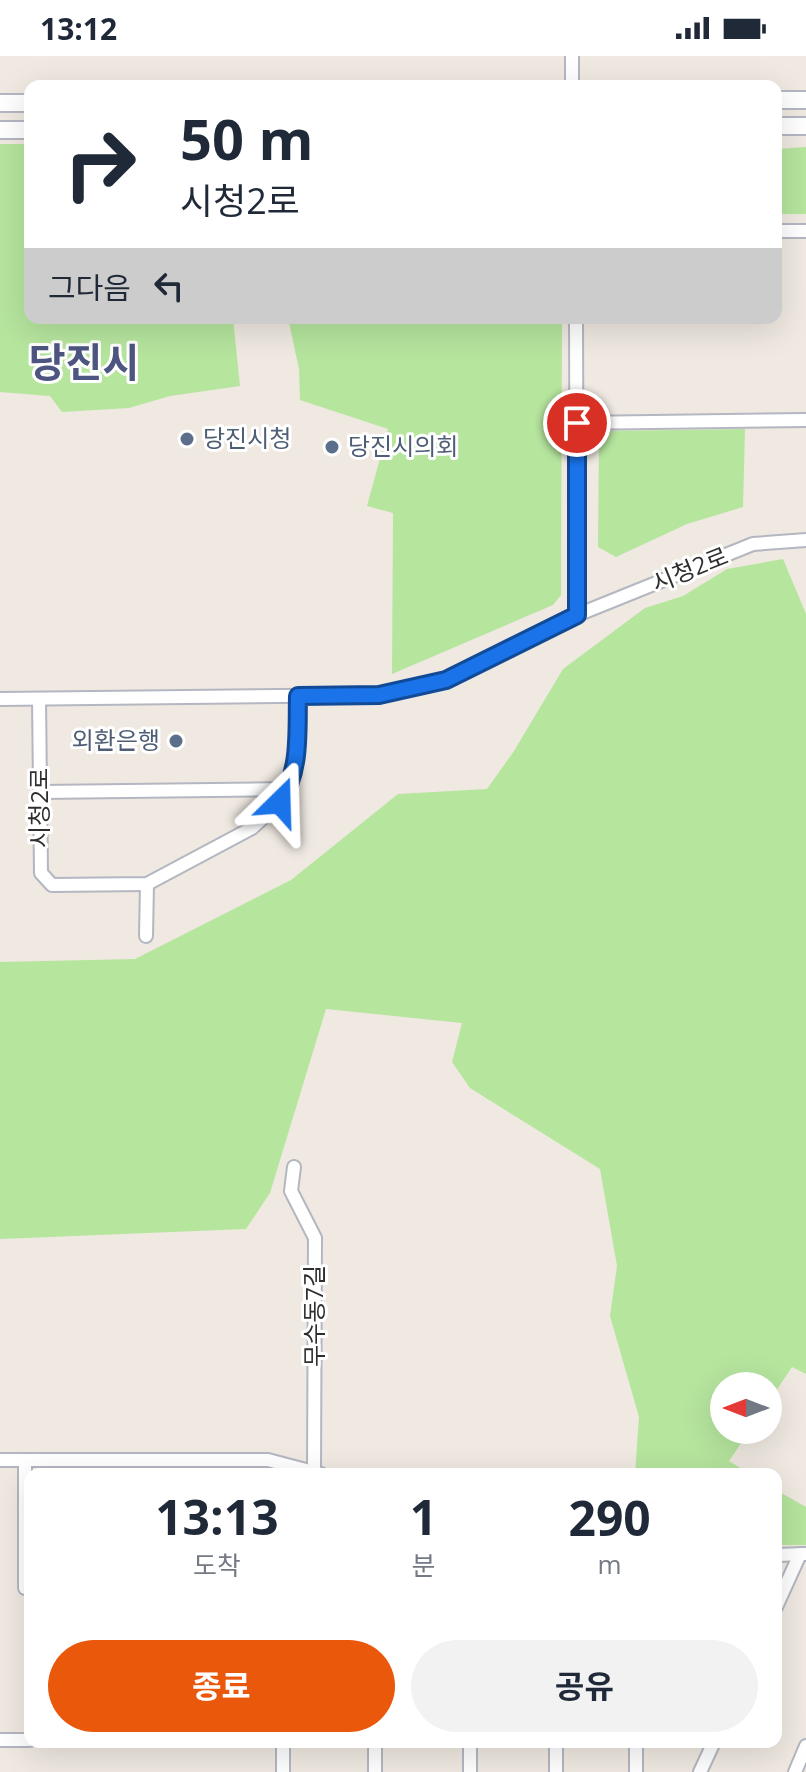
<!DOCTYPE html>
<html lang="ko">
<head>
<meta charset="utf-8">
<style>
  :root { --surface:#fff; --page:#f2f2f3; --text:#1f2937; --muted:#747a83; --accent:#ea580c }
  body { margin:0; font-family:"Open Sans","Noto Sans KR",sans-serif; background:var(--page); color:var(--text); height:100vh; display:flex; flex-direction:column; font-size:30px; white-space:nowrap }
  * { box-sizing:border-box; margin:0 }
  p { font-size:26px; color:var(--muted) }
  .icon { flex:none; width:44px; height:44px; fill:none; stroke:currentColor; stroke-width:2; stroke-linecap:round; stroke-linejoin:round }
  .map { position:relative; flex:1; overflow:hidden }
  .side { position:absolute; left:24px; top:1412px; width:758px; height:280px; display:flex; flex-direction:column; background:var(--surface); border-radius:16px; box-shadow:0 8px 32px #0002 }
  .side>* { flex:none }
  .top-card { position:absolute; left:24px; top:24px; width:758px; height:244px; border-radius:16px; box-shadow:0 8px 32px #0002; background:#fff; color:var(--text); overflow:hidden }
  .needle { width:52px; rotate:270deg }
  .buttons { position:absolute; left:710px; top:1316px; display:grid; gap:16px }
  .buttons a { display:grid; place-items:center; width:72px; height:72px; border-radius:50%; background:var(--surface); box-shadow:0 8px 32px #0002; font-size:40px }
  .pin { position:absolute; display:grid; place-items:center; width:68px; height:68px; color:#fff; margin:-34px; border:4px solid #fff; border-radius:50%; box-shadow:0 2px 8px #0007 }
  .me { position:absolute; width:88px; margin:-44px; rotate:22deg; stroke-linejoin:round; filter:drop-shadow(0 0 6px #0008) }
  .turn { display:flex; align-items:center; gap:28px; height:168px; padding:0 24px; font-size:36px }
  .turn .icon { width:104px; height:104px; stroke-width:2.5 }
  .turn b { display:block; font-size:56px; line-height:68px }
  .then { display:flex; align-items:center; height:76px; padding:0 24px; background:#0003; gap:16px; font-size:30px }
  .eta { display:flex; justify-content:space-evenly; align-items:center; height:136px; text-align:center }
  .eta b { font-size:48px; font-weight:700; line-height:56px }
  .primary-button { display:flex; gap:16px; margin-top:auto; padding:16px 24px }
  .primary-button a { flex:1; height:92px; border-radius:48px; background:var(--accent); color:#fff; font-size:32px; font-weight:700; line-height:92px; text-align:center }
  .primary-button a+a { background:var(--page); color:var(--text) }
  .status { display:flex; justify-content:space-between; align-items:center; height:56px; padding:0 40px; background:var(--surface); direction:ltr }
  .status svg { height:22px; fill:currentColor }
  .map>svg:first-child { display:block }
  .green { fill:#b6e59e }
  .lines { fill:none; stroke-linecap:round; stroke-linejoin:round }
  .minor-casing { stroke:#b4b7c1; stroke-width:16 }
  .tertiary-casing { stroke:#b4b7c1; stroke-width:20 }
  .minor { stroke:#fff; stroke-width:12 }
  .tertiary { stroke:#fff; stroke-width:16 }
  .route-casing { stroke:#114b97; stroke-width:20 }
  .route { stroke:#1a73e8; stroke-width:14 }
  .service-dot { fill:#5c6f8a; stroke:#fff; stroke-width:3 }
  .labels { text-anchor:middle; stroke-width:6; stroke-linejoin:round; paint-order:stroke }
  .service-label { font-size:24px; fill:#4e5e75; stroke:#fff; text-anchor:start }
  .street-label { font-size:24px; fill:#2e2e2e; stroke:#fff }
  .town-label { font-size:40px; font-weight:bold; fill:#4d5680; stroke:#fff }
</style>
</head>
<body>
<div class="status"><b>13:12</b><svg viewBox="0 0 49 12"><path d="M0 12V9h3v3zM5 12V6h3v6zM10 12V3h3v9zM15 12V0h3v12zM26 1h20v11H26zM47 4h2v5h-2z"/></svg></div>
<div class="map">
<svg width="806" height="1716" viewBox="0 0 806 1716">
  <rect width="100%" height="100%" fill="#efe9e1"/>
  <g class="green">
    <path d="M0,88H30V262H233L240,330L170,340L129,352L62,356L50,340L0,336Z"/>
    <path d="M806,91V158H776V93Z"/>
    <path d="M288,262H562L561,539L553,549L392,618L393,457L367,450L388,373L300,344L299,313Z"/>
    <path d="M745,373L743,451L687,468L616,501L598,491L599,384L606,375Z"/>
    <path d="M783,503L806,558V1318L792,1311L768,1347V1330H724V1374H750L729,1405L750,1418H635L639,1361L610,1260L617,1210L600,1113L470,1032L452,1006L462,967L326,953L270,1137L246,1173L0,1183V906L135,903L291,824L398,738L487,733L514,695L563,613L645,552L683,540L727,513Z"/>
    <path d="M776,1434L806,1451V1489H776Z"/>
  </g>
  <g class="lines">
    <defs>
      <g id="minor">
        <path d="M572,0V30"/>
        <path d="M776,175H806"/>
        <path d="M576,262L577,559"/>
        <path d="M577,367L806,364"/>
        <path d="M0,643L379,639L446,624L577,559L753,488L806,484"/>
        <path d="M39,643L41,817L52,829L147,828L252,772L280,746L289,733L297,704L298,640"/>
        <path d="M40,736L289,733"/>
        <path d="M146,880L147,828"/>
        <path d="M294,1111L291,1135L315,1182L314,1416"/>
        <path d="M0,1404H268L321,1418"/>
        <path d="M25,1404V1532"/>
        <path d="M776,1499L805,1498"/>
        <path d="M776,1551L800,1498"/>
        <path d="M0,1684H30"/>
        <path d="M283,1686V1716"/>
        <path d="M470,1686V1716"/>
        <path d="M556,1686V1716"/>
        <path d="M636,1686V1716"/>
        <path d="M375,1716V1686"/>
        <path d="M700,1716L714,1686"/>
        <path d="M795,1716L806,1690"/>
      </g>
      <g id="tertiary">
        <path d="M776,44H806"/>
        <path d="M0,47H30"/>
        <path d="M776,70H806"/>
        <path d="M0,74H30"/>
      </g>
    </defs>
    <use href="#minor" class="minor-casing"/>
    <use href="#tertiary" class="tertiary-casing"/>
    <use href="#minor" class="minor"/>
    <use href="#tertiary" class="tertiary"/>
  </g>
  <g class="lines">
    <defs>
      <path id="route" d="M280,746C301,714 297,677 298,640L379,639L446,624L577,559V367"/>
    </defs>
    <use href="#route" class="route-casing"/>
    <use href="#route" class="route"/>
  </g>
  <g class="service-dot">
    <circle cx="187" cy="383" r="8"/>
    <circle cx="332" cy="391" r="8"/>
    <circle cx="176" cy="685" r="8"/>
  </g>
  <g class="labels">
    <g class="service-label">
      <text x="203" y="391">당진시청</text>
      <text x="348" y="399">당진시의회</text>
      <text x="160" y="693" text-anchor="end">외환은행</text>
    </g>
    <g class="street-label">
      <text transform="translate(690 514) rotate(-22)" y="8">시청2로</text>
      <text transform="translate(40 752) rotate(-90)" y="8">시청2로</text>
      <text transform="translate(315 1260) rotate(-90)" y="8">무수동7길</text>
    </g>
    <g class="town-label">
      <text x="84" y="321">당진시</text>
    </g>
  </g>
</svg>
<div class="buttons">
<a><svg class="needle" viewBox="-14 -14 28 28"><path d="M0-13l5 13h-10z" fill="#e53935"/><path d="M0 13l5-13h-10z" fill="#747a83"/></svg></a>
</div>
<div class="pin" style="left:577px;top:367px;background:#d93025"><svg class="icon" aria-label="arrive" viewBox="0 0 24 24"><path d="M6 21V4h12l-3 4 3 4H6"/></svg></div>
<svg class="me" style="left:280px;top:746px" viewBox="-20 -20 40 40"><path d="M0-17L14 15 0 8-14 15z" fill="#1a73e8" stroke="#fff" stroke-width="4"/></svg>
<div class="top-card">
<div class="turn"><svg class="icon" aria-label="right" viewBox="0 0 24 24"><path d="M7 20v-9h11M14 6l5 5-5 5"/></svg><div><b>50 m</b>시청2로</div></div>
<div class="then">그다음<svg class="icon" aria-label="left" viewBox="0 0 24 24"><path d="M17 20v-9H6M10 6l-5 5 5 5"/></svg></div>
</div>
<section class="side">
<div class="eta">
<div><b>13:13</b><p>도착</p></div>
<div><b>1</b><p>분</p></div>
<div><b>290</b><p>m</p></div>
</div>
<div class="primary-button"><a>종료</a><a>공유</a></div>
</section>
</div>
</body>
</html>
